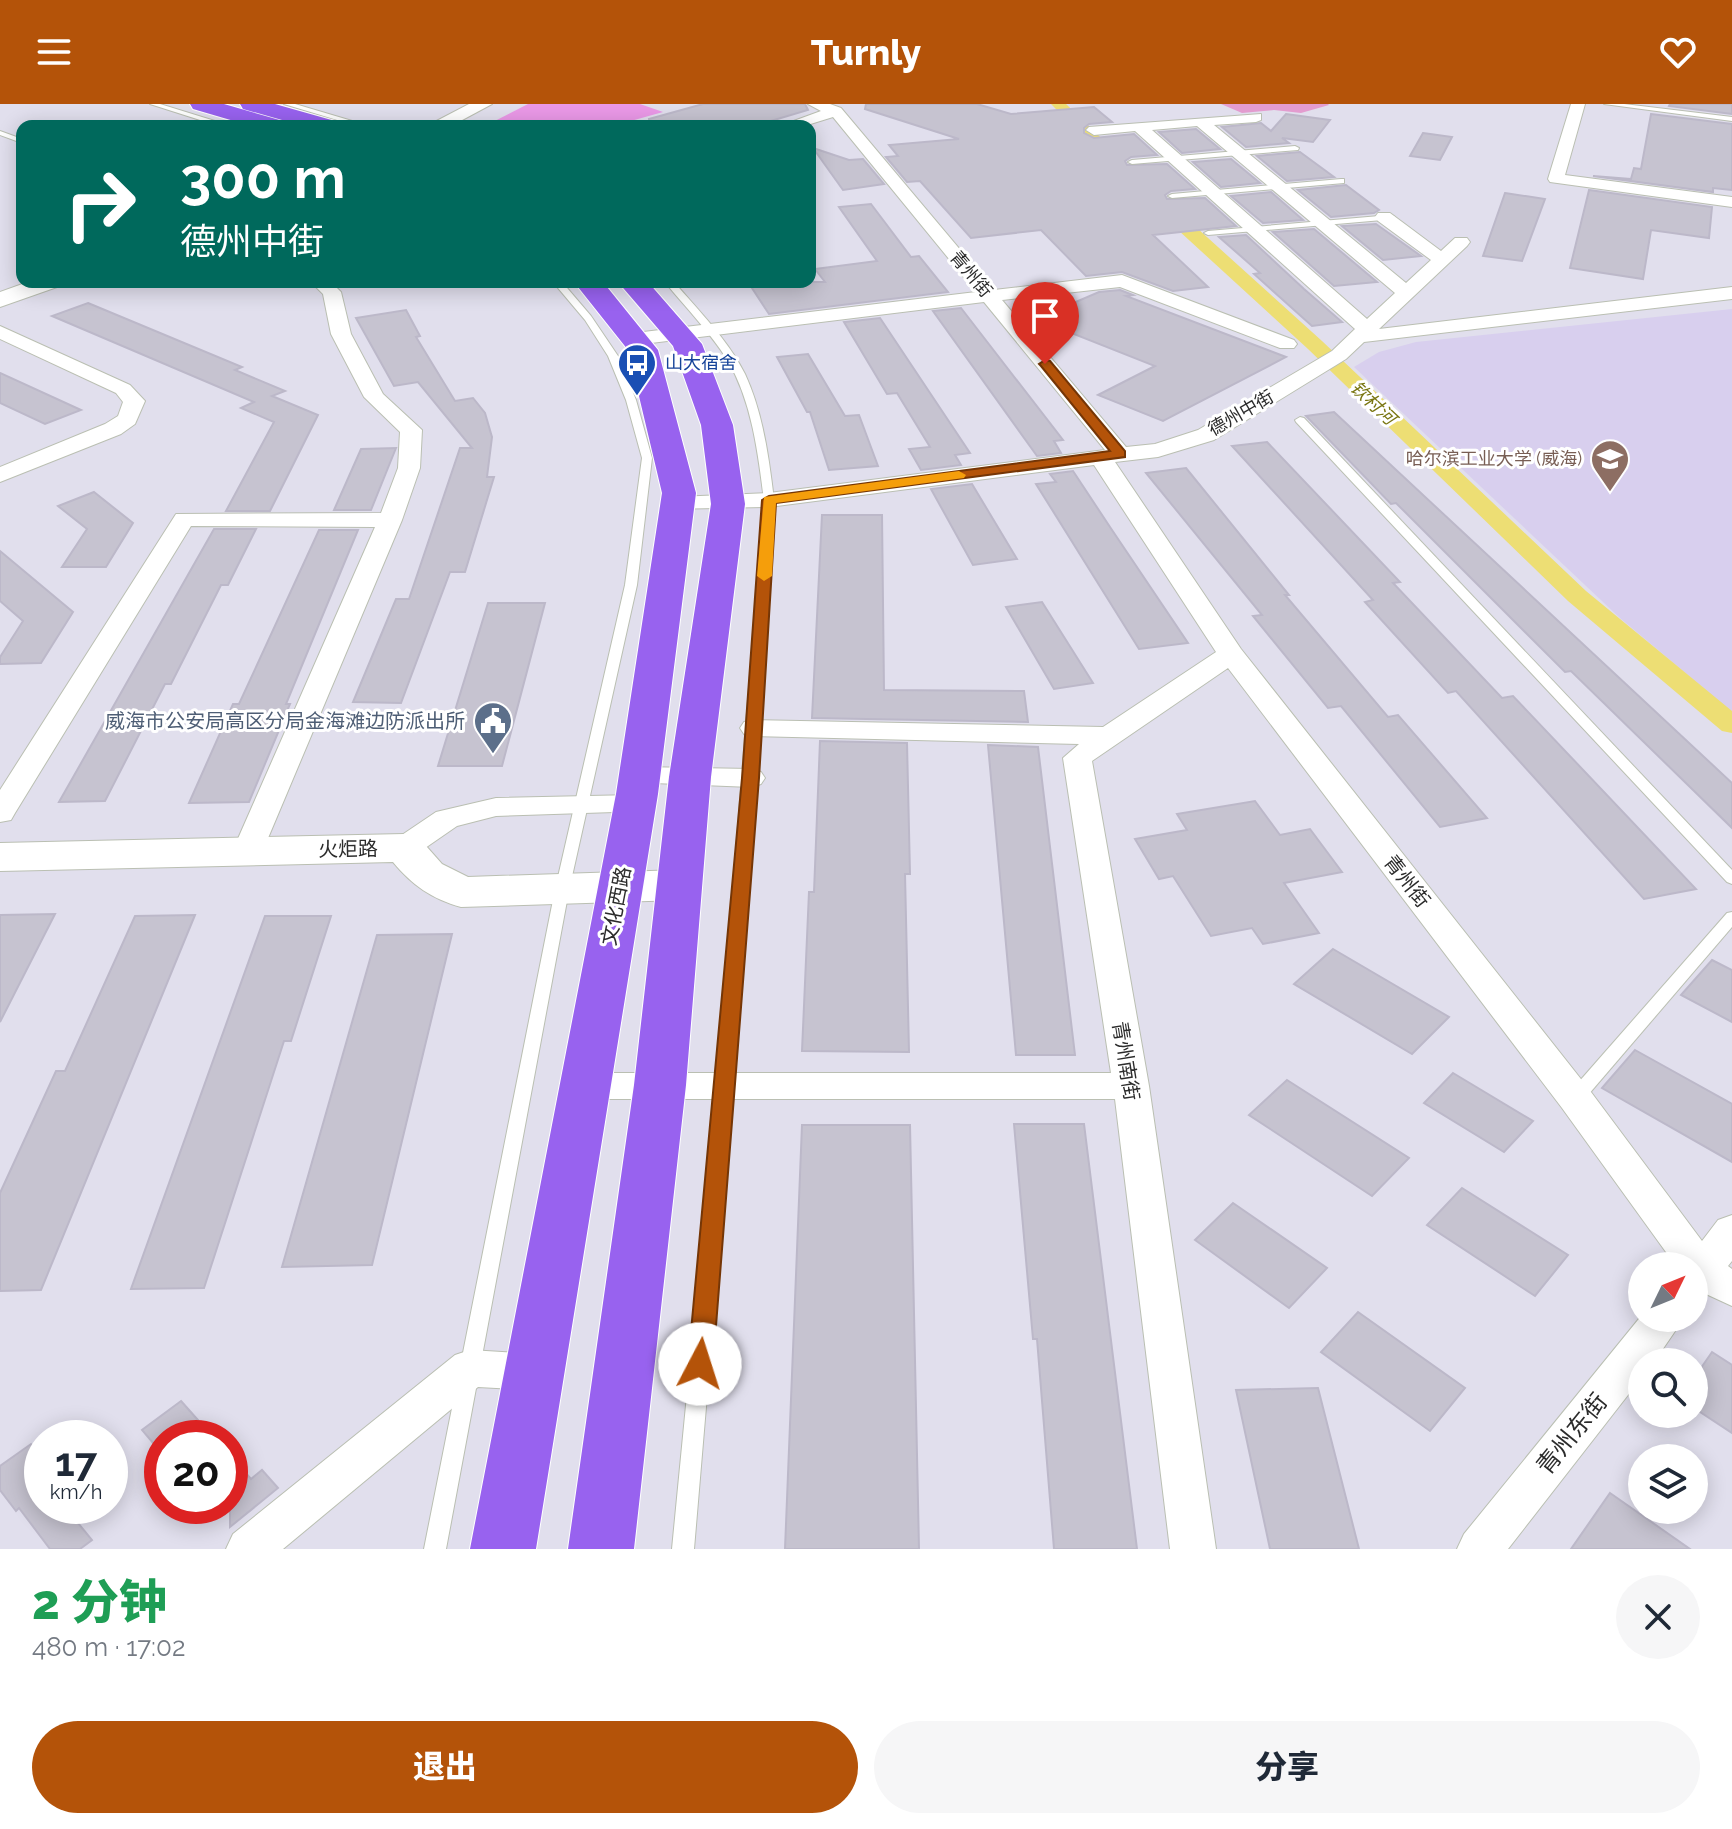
<!DOCTYPE html>
<html lang="zh">
<head>
<meta charset="utf-8">
<style>
  :root { --surface:#fff; --page:#f6f6f7; --text:#1f2937; --muted:#747a83; --accent:#b45309 }
  body { margin:0; font-family:Raleway,"Noto Sans SC",sans-serif; background:var(--page); color:var(--text); height:100vh; display:flex; flex-direction:column; font-size:30px; white-space:nowrap }
  * { box-sizing:border-box; margin:0 }
  p { font-size:26px; color:var(--muted) }
  .icon { flex:none; width:44px; height:44px; fill:none; stroke:currentColor; stroke-width:2; stroke-linecap:round; stroke-linejoin:round }
  .map { position:relative; height:1445px; overflow:hidden }
  .drawer { display:flex; flex-direction:column; background:var(--surface); flex:1 }
  .drawer>* { flex:none }
  .hud { position:absolute; left:16px; top:16px; width:800px; height:168px; border-radius:16px; box-shadow:0 4px 20px #0003; background:#00695c; color:#fff; overflow:hidden }
  .needle { width:52px; rotate:47deg }
  .fabs { position:absolute; left:1628px; top:1148px; display:grid; gap:16px }
  .fabs a { display:grid; place-items:center; width:80px; height:80px; border-radius:50%; background:var(--surface); box-shadow:0 4px 20px #0003; font-size:40px }
  .speed { position:absolute; left:24px; top:1316px; display:flex; gap:16px; font-size:40px; font-weight:700; text-align:center }
  .speed>* { display:grid; place-content:center; width:104px; height:104px; border-radius:50%; background:var(--surface); box-shadow:0 4px 20px #0003; line-height:1 }
  .speed small { font-size:20px; font-weight:400 }
  .speed .limit { border:12px solid #d22; background:#fff; color:#111 }
  .pin { position:absolute; display:grid; place-items:center; width:68px; height:68px; color:#fff; margin:-82px -34px; border-radius:50% 50% 50% 0; rotate:-45deg; box-shadow:0 0 8px #0007 }
  .pin .icon { rotate:45deg }
  .me { position:absolute; width:88px; margin:-44px; rotate:5deg; stroke-linejoin:round; filter:drop-shadow(0 0 6px #0008) }
  .turn { display:flex; align-items:center; gap:28px; height:168px; padding:0 32px; font-size:36px }
  .turn .icon { width:104px; height:104px; stroke-width:2.5 }
  .turn b { display:block; font-size:56px; line-height:68px }
  .round { display:grid; place-items:center; flex:none; width:84px; height:84px; border-radius:42px; background:var(--page) }
  .head { display:flex; align-items:center; justify-content:space-between; height:136px; padding:0 32px }
  h1 { font-size:48px; font-weight:800; line-height:60px; color:#1e9e55 }
  .action { display:flex; gap:16px; margin-top:auto; padding:16px 32px }
  .action a { flex:1; height:92px; border-radius:48px; background:var(--accent); color:#fff; font-size:32px; font-weight:800; line-height:92px; text-align:center }
  .action a+a { background:var(--page); color:var(--text) }
  header { display:flex; justify-content:space-between; align-items:center; height:104px; padding:0 32px; background:var(--accent); color:#fff; font-size:36px; font-weight:800 }
  .map>svg:first-child { display:block }
  .education { fill:#d8cfee }
  .green { fill:#e39ccf }
  .pitch { fill:#ea98e7 }
  .lines { fill:none; stroke-linecap:round; stroke-linejoin:round }
  .canal { fill:#edde74; fill-rule:evenodd }
  .building { fill:#c6c3d0; stroke:#bcb8c9; stroke-width:2 }
  .service-casing { stroke:#babfb2; stroke-width:2 }
  .minor-casing { stroke:#babfb2; stroke-width:2 }
  .tertiary-casing { stroke:#babfb2; stroke-width:2 }
  .secondary-casing { stroke:#babfb2; stroke-width:2 }
  .primary-casing { stroke:#fff; stroke-width:2 }
  .service { fill:#fff; fill-rule:evenodd }
  .minor { fill:#fff; fill-rule:evenodd }
  .tertiary { fill:#fff; fill-rule:evenodd }
  .secondary { fill:#fff; fill-rule:evenodd }
  .primary { fill:#9862ef; fill-rule:evenodd }
  .route { fill:#b45309; stroke:#753606; stroke-width:2 }
  .slow { fill:#f59e0b }
  .labels { text-anchor:middle; stroke-width:6; stroke-linejoin:round; paint-order:stroke }
  .far-street-label { font-size:18px; fill:#2c2c2c; stroke:#fff }
  .far-transit-label { font-size:18px; fill:#164399; stroke:#fff; text-anchor:start }
  .far-water-label { font-size:18px; font-style:italic; fill:#797510; stroke:#fff }
  .far-education-label { font-size:18px; fill:#785e54; stroke:#fff; text-anchor:end }
  .service-label { font-size:20px; fill:#4e5e75; stroke:#fff; text-anchor:end }
  .street-label { font-size:20px; fill:#2c2c2c; stroke:#fff }
  .near-street-label { font-size:24px; fill:#2c2c2c; stroke:#fff }
</style>
</head>
<body>
<header><svg class="icon" aria-label="menu" viewBox="0 0 24 24"><path d="M4 6h16M4 12h16M4 18h16"/></svg>Turnly<svg class="icon" aria-label="heart" viewBox="0 0 24 24"><path d="M12 20l-8-8c-3-5 5-10 8-4 3-6 11-1 8 4z"/></svg></header>
<div class="map">
<svg width="1732" height="1445" viewBox="0 0 1732 1445">
  <rect width="100%" height="100%" fill="#e1dfed"/>
  <path class="education" d="M1732,205V608L1621,515L1354,263L1379,248L1416,238Z"/>
  <path class="green" d="M1221,0H1328L1329,1L1301,9L1274,6L1242,9Z"/>
  <path class="pitch" d="M528,0H640L663,8L613,22H485Z"/>
  <g class="lines">
    <g class="canal">
      <path d="M1051,0H1066L1126,58V64H1114Z"/>
      <path d="M1160,95L1166,96L1322,237L1586,487L1732,607V629L1722,627L1568,497L1308,245L1154,104L1152,100L1154,96Z"/>
    </g>
  </g>
  <g class="building">
    <path d="M703,0H805L808,6L754,22H650L649,15Z"/>
    <path d="M866,0H977L1011,10L1094,3L1112,18L1089,20L1084,24V29L1094,34L1134,30L1157,51L1131,53L1125,57L1127,61L1167,60L1195,85L1171,87L1165,91L1167,95L1205,94L1236,122L1153,131L1208,183L1173,187L1122,168L1086,172L1041,126L971,134L920,77L907,78L886,53L898,52L889,41L959,35L865,5Z"/>
    <path d="M1670,0H1732V10L1669,2Z"/>
    <path d="M1286,10L1330,16L1313,38L1282,34L1289,39L1246,43L1222,23L1261,19L1271,27Z"/>
    <path d="M1651,10L1732,20V86L1713,84V88L1593,72L1631,75L1634,64L1641,65Z"/>
    <path d="M1196,25L1220,45L1182,49L1159,28Z"/>
    <path d="M1423,29L1452,33L1440,56L1410,52Z"/>
    <path d="M813,44L849,56L863,55L884,80L843,86Z"/>
    <path d="M1300,48L1334,73L1287,77L1257,52Z"/>
    <path d="M1231,55L1260,79L1221,83L1193,58Z"/>
    <path d="M1346,81L1379,106L1374,109L1331,113L1298,86Z"/>
    <path d="M1589,86L1712,103L1709,134L1651,126L1643,175L1570,164Z"/>
    <path d="M1271,88L1303,116L1263,119L1231,92Z"/>
    <path d="M1505,89L1545,95L1522,157L1483,152Z"/>
    <path d="M871,100L911,153L919,152L948,188L769,210L748,178H825L815,165L877,157L839,103Z"/>
    <path d="M1376,120L1421,152L1383,156L1342,122Z"/>
    <path d="M1314,125L1377,178L1334,182L1273,128Z"/>
    <path d="M1246,131L1304,185L1342,218L1312,222L1254,170L1260,169L1219,133Z"/>
    <path d="M1120,186L1133,191L1126,192L1286,253L1163,317L1098,291L1155,262L1036,215L1099,188Z"/>
    <path d="M88,199L242,263L235,266L285,287L272,292L318,311L270,407H226L274,318L241,304L254,298L52,212Z"/>
    <path d="M961,204L1063,336L1054,337L1061,349L1037,352L933,207Z"/>
    <path d="M406,206L420,232L416,233L455,297L473,294L485,309L492,333L487,373H494L465,468H450L401,599L353,598L396,495H409L460,344H472L418,278L394,282L356,214Z"/>
    <path d="M880,214L970,349L955,351L961,361L921,366L909,345L930,343L897,289L887,290L844,218Z"/>
    <path d="M808,250L845,312L859,311L878,362L829,366L810,308H807L777,253Z"/>
    <path d="M0,269L81,306L45,320L0,299Z"/>
    <path d="M1334,308L1732,679V724L1571,567L1565,568L1396,399L1391,400L1306,312Z"/>
    <path d="M1267,338L1400,478L1393,479L1502,594L1513,592L1696,785L1644,795L1456,587L1448,589L1365,498L1373,496L1232,342Z"/>
    <path d="M396,344L371,406H334L361,345Z"/>
    <path d="M1186,364L1289,491H1285L1388,613L1398,611L1487,714L1440,723L1341,602L1328,604L1253,512L1262,511L1146,369Z"/>
    <path d="M1073,367L1110,423L1188,539L1139,545L1036,380L1056,378L1050,370Z"/>
    <path d="M972,380L1017,455L973,461L931,385Z"/>
    <path d="M94,388L133,419L106,463H62L87,425L58,402Z"/>
    <path d="M822,411H882L884,586L1024,587L1028,618L812,614Z"/>
    <path d="M214,425H256L228,481H221L171,580H165L105,697L59,698Z"/>
    <path d="M319,426H358L286,600H290L249,698L189,699L233,600H239Z"/>
    <path d="M0,447L73,508L41,559L0,560V553L23,517L0,497Z"/>
    <path d="M1042,498L1093,579L1054,585L1006,503Z"/>
    <path d="M488,499H545L502,662H438Z"/>
    <path d="M820,637L907,639L910,770H905L909,948L802,947L809,788H814Z"/>
    <path d="M988,641L1038,643L1075,951H1016Z"/>
    <path d="M1255,697L1280,731L1310,725L1342,768L1284,779L1319,829L1263,840L1252,824L1211,832L1173,772L1159,775L1135,735L1187,726L1177,710Z"/>
    <path d="M55,810L0,918V811Z"/>
    <path d="M195,811L41,1186L0,1187V1089L56,967H65L135,812Z"/>
    <path d="M265,812H331L291,937H284L204,1184L131,1185Z"/>
    <path d="M452,830L372,1161L282,1163L377,831Z"/>
    <path d="M1333,845L1449,913L1412,950L1294,880Z"/>
    <path d="M1712,856L1732,866V918L1681,891Z"/>
    <path d="M1635,946L1732,1000V1058L1602,984Z"/>
    <path d="M1453,969L1533,1017L1504,1048L1424,999Z"/>
    <path d="M1287,976L1409,1054L1372,1092L1249,1011Z"/>
    <path d="M1014,1020H1084L1137,1445H1054L1037,1235H1033Z"/>
    <path d="M802,1021H910L919,1445H785Z"/>
    <path d="M1462,1084L1568,1151L1535,1192L1427,1121Z"/>
    <path d="M1233,1099L1327,1164L1289,1204L1195,1136Z"/>
    <path d="M1358,1208L1465,1284L1430,1327L1321,1248Z"/>
    <path d="M1712,1248L1732,1261V1329L1694,1304V1274Z"/>
    <path d="M1318,1284L1359,1445H1270L1236,1286Z"/>
    <path d="M181,1297L214,1334H162V1342L158,1345L142,1326Z"/>
    <path d="M31,1340L42,1354V1402H64L92,1436L80,1445H50L19,1404L16,1407L0,1386V1362Z"/>
    <path d="M230,1351L251,1375L262,1366L278,1384L230,1423Z"/>
    <path d="M1610,1389L1690,1445H1571Z"/>
  </g>
  <g class="lines">
    <defs>
      <g id="service">
        <path d="M150,0H160L231,22H219Z"/>
        <path d="M284,0H295L369,22H357Z"/>
        <path d="M1604,0H1624L1732,13V17Z"/>
        <path d="M0,27L22,35V39L0,31Z"/>
        <path d="M1295,42L1299,44L1298,46L1132,60L1128,58L1132,56Z"/>
        <path d="M1341,75H1344V79L1172,94L1168,92L1172,90Z"/>
        <path d="M1391,111L1395,113L1394,115L1208,131L1204,129L1208,127Z"/>
        <path d="M553,178H562L591,212L618,252L636,296L652,354L637,481L569,786L446,1445H424L555,786L625,481L642,354L626,296L608,252L585,216Z"/>
        <path d="M665,178H674C699,207 728,236 745,270C763,309 769,354 774,396L733,983L694,1445H672L717,983L764,396C758,349 752,298 728,257C710,228 686,204 665,178Z"/>
        <path d="M1300,313L1304,314L1732,766V780L1727,778L1296,318L1295,316Z"/>
        <path d="M1732,808V823L1582,998L1576,999L1570,998L1568,993L1570,988L1727,809Z"/>
      </g>
      <g id="minor">
        <path d="M808,0H830L841,4L994,186L1122,171L1294,236L1297,240L1294,244H1280L1120,183L1002,196L1126,343L1155,340L1198,326L1332,247L1355,225L1135,27L1094,31L1086,26L1089,23L1261,10V16L1256,18L1214,21L1406,179L1431,156L1378,117L1375,113L1378,109H1390L1441,147L1455,134H1467L1470,138L1467,142L1379,225L1732,183V195L1364,238L1346,255L1214,336L1158,353L1115,358L1241,545L1588,984L1702,1137L1718,1116L1732,1111V1157L1728,1162L1732,1165V1202L1706,1190L1694,1194V1162H1676L1562,1004L1228,564L1092,657L1149,982L1216,1445H1170L1115,995H583L570,992L565,982L570,972L583,969H1111L1063,654L1079,640L754,632L744,630L740,624L744,618L754,616L1103,623L1216,548L1094,361L769,403L669,405L665,400L669,395L677,393L769,389L1105,346L984,198L635,241L628,239L625,235L635,229L976,188L833,13L804,22H780L821,7ZM1197,22L1395,189L1367,215L1152,26Z"/>
        <path d="M1571,0H1585L1565,71L1732,93V103L1550,78L1548,75Z"/>
        <path d="M311,178H331L341,188L351,230L383,290L422,326L420,364L402,416L263,746L259,753L248,756L237,753L233,746L375,423L191,422L15,709L11,716L0,718V686L176,410L381,409L398,364L400,328L364,293L331,230L323,190Z"/>
        <path d="M0,222L130,281L145,297L135,320L121,330L0,378V363L105,320L118,312L123,298L116,289L0,235Z"/>
        <path d="M639,663L751,665L761,668L765,674L761,680L751,683L629,678L625,672L629,666Z"/>
        <path d="M635,691L645,693L650,700L645,707L496,712L457,722L415,751L404,754L393,751L389,744L393,737L436,708L496,694Z"/>
        <path d="M1642,1211V1214H1684L1654,1258H1642V1273L1508,1445H1457L1464,1430Z"/>
        <path d="M470,1246L533,1250L548,1255L554,1268L548,1281L533,1286L478,1283L283,1445H226L233,1430L455,1251Z"/>
      </g>
      <g id="tertiary">
        <path d="M469,0H492L451,22H427Z"/>
        <path d="M28,178H60L57,183L0,203V188Z"/>
      </g>
      <path id="secondary" d="M404,730L419,734L442,760L468,773L680,766L695,771L702,781L695,791L680,796L461,803C432,795 412,781 393,758L0,767V739Z"/>
      <g id="primary">
        <path d="M190,0H224L283,17L286,22H251L193,5Z"/>
        <path d="M240,0H275L335,17L338,22H303L243,5Z"/>
        <path d="M574,178H603L658,246L696,389L658,690L536,1445H470L616,690L662,389L628,246Z"/>
        <path d="M618,178H648L702,240L733,321L745,400L711,673L686,981L634,1445H568L634,981L669,673L711,400L701,321L673,242Z"/>
      </g>
    </defs>
    <use href="#service" class="service-casing"/>
    <use href="#minor" class="minor-casing"/>
    <use href="#tertiary" class="tertiary-casing"/>
    <use href="#secondary" class="secondary-casing"/>
    <use href="#primary" class="primary-casing"/>
    <use href="#service" class="service"/>
    <use href="#minor" class="minor"/>
    <use href="#tertiary" class="tertiary"/>
    <use href="#secondary" class="secondary"/>
    <use href="#primary" class="primary"/>
  </g>
  <path class="route" d="M1045,256L1050,257L1125,347V353L776,399L759,674L713,1260L709,1268L700,1271L691,1268L688,1260L742,674L762,396L769,392L1110,347L1041,262L1039,260Z"/>
  <path class="slow" d="M959,367L966,371L964,374L776,399L772,472L764,477L757,472L764,393Z"/>
  <defs>
    <symbol id="bus-pin" viewBox="-11 -11 22 30"><path d="M0 17L-7.5 6A9.5 9.5 0 1 1 7.5 6Z" fill="#1a4fb4" stroke="#fff"/><path d="M-5-6H5V4H4V6H2V4H-2V6H-4V4H-5ZM-3.5-4V0h7V-4ZM-3.5 1.2v1.5H-2V1.2ZM2 1.2v1.5H3.5V1.2Z" fill="#fff"/></symbol>
    <symbol id="university-pin" viewBox="-11 -11 22 30"><path d="M0 17L-7.5 6A9.5 9.5 0 1 1 7.5 6Z" fill="#8d6e63" stroke="#fff"/><path d="M0-5L7-2L0 1L-7-2ZM-4 1L0 2.5L4 1V4Q0 6-4 4Z" fill="#fff"/></symbol>
    <symbol id="civic-pin" viewBox="-11 -11 22 30"><path d="M0 17L-7.5 6A9.5 9.5 0 1 1 7.5 6Z" fill="#5c6f8a" stroke="#fff"/><path d="M-.6-6.5H3V-4.5H.6V-3L4-1V1h2V6H-6V1h2V-1L-.6-3ZM-1.2 2.5V6h2.4V2.5Z" fill="#fff"/></symbol>
  </defs>
  <g fill-rule="evenodd">
    <use href="#bus-pin" x="615" y="237" width="44" height="60"/>
    <use href="#university-pin" x="1588" y="333" width="44" height="60"/>
    <use href="#civic-pin" x="471" y="595" width="44" height="60"/>
  </g>
  <g class="labels">
    <g class="far-street-label">
      <text transform="translate(971 170) rotate(50)" y="6">青州街</text>
      <text transform="translate(1241 309) rotate(-30)" y="6">德州中街</text>
    </g>
    <g class="far-transit-label">
      <text x="665" y="265">山大宿舍</text>
    </g>
    <g class="far-water-label">
      <text transform="translate(1373 299) rotate(43)" y="6">钦村河</text>
    </g>
    <g class="far-education-label">
      <text x="1582" y="361">哈尔滨工业大学 (威海)</text>
    </g>
    <g class="service-label">
      <text x="465" y="624">威海市公安局高区分局金海滩边防派出所</text>
    </g>
    <g class="street-label">
      <text transform="translate(348 745) rotate(-1)" y="7">火炬路</text>
      <text transform="translate(1407 777) rotate(52)" y="7">青州街</text>
      <text transform="translate(616 802) rotate(-79)" y="7">文化西路</text>
      <text transform="translate(1126 957) rotate(81)" y="7">青州南街</text>
    </g>
    <g class="near-street-label">
      <text transform="translate(1572 1330) rotate(-51)" y="8">青州东街</text>
    </g>
  </g>
</svg>
<div class="fabs">
<a><svg class="needle" viewBox="-14 -14 28 28"><path d="M0-13l5 13h-10z" fill="#e53935"/><path d="M0 13l5-13h-10z" fill="#747a83"/></svg></a>
<a><svg class="icon" aria-label="search" viewBox="0 0 24 24"><circle cx="10" cy="10" r="6"/><path d="M15 15l6 6"/></svg></a>
<a><svg class="icon" aria-label="layers" viewBox="0 0 24 24"><path d="M12 4l9 5-9 5-9-5zM3 14l9 5 9-5"/></svg></a>
</div>
<div class="speed"><div>17<small>km/h</small></div><div class="limit">20</div></div>
<div class="pin" style="left:1045px;top:260px;background:#d93025"><svg class="icon" aria-label="arrive" viewBox="0 0 24 24"><path d="M6 21V4h12l-3 4 3 4H6"/></svg></div>
<svg class="me" style="left:700px;top:1260px" viewBox="-20 -20 40 40"><circle r="19" fill="#fff"/><path d="M0-13L10 11 0 6-10 11z" fill="#b45309"/></svg>
<div class="hud">
<div class="turn"><svg class="icon" aria-label="right" viewBox="0 0 24 24"><path d="M7 20v-9h11M14 6l5 5-5 5"/></svg><div><b>300 m</b>德州中街</div></div>
</div>
</div>
<section class="drawer">
<div class="head"><div><h1>2 分钟</h1><p>480 m · 17:02</p></div><a class="round"><svg class="icon" aria-label="close" viewBox="0 0 24 24"><path d="M6 6l12 12M18 6L6 18"/></svg></a></div>
<div class="action"><a>退出</a><a>分享</a></div>
</section>
</body>
</html>
